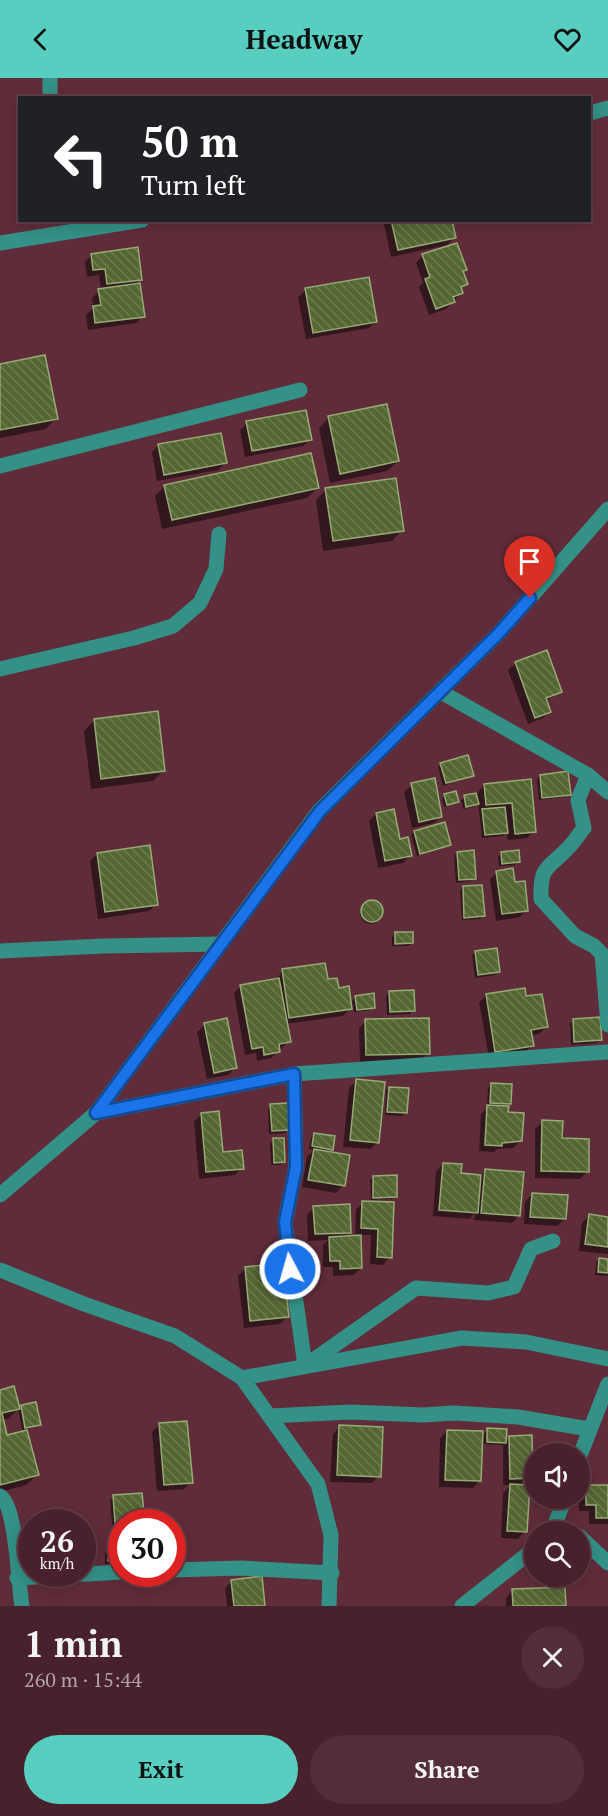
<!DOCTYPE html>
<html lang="en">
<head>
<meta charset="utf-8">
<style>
  :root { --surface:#49212c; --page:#532e38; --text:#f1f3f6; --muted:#b1a3a9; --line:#613e48; --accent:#58cec1 }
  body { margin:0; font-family:"PT Serif",serif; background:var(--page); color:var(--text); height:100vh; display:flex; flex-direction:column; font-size:22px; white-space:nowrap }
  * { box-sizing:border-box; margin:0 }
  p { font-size:20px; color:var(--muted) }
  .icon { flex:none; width:33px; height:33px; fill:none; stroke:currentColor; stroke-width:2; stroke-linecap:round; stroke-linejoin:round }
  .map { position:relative; height:1528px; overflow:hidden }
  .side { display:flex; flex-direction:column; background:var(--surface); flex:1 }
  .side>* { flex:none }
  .top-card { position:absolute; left:18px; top:18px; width:573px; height:126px; border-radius:0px; box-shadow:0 3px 15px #0003,0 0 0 2px var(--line); background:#202124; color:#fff; overflow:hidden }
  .fabs { position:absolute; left:524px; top:1365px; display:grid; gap:12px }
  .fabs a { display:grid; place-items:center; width:66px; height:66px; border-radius:50%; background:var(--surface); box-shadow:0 3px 15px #0003,0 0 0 2px var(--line); font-size:30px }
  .speed { position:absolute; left:18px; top:1431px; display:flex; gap:12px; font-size:30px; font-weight:700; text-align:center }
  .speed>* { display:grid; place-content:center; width:78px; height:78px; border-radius:50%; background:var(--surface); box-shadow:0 3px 15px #0003,0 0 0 2px var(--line); line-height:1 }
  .speed small { font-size:15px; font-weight:400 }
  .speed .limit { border:9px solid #d22; background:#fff; color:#111 }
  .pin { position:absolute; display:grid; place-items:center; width:51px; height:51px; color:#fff; margin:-62px -26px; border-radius:50% 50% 50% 0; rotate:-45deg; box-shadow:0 0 6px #0007 }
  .pin .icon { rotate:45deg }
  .me { position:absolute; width:66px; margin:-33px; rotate:354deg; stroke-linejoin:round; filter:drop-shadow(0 0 4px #0008) }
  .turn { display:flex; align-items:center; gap:21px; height:126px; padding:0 24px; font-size:27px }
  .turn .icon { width:78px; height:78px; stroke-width:2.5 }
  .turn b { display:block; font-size:42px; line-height:51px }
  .round { display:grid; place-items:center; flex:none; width:63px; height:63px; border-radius:32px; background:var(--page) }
  .overview { display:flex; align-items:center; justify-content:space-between; height:102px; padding:0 24px }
  h1 { font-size:36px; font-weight:700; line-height:45px }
  .primary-button { display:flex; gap:12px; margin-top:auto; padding:12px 24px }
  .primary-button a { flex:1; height:69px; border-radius:36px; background:var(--accent); color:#111; font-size:24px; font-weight:700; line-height:69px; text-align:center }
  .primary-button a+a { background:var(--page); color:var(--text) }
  header { display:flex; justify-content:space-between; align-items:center; height:78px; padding:0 24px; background:var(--accent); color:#111; font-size:27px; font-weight:700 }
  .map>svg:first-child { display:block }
  .shadow { fill:#0007; fill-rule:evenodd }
  .building { fill:url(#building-back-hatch); stroke:#96ab75; stroke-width:1.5 }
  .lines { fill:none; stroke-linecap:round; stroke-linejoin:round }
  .minor { stroke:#339187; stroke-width:15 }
  .route-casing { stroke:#114b97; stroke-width:15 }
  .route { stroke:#1a73e8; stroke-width:10 }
</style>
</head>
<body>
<header><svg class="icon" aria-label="back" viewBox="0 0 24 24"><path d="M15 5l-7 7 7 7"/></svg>Headway<svg class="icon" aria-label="heart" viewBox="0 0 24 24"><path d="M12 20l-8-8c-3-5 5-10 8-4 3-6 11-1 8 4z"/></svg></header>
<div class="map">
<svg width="608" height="1528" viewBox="0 0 608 1528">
  <defs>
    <pattern id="building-back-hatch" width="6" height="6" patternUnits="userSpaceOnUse" patternTransform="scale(1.5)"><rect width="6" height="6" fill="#546632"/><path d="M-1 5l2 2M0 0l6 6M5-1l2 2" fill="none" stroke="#6d7b4f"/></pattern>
  </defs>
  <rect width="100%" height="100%" fill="#612c3a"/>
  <g class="shadow">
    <path d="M383,142H451L454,160L447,167L391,179Z"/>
    <path d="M92,177L140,202L134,208L143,238L136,245L88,252L86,237L93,230L92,220L101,212L99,197L87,199L85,184Z"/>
    <path d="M423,177L465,191L462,195L466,206L460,212L462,215L446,231L429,237L419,209L423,205L416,185Z"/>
    <path d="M306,212L376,243L369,250L306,261L298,219Z"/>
    <path d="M0,288L56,340L46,351L0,360Z"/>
    <path d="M329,340L398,383L387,393L330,405L319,350Z"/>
    <path d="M247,345L310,361L303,368L245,379L240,352Z"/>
    <path d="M159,367L225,385L218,392L157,403L152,374Z"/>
    <path d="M165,408L317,410L307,420L162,451L155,418Z"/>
    <path d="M326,412L402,452L392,463L323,473L316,422Z"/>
    <path d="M516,585L561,613L546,623L550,633L543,640L528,646L508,592Z"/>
    <path d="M94,643L164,692L153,703L91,711L84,653Z"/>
    <path d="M441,686L472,697L443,708L438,689Z"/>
    <path d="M540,698L569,716L566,719L539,722L537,701Z"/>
    <path d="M530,703L534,753L527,760L508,762L507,753L503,758L482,760L478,724L474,729L463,731L461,722L477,716L484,707Z"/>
    <path d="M412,707L441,738L434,745L412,750L404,714Z"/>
    <path d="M445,717L457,724L444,729L442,720Z"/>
    <path d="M376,736L410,778L403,785L378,790L369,743Z"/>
    <path d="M414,754L450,767L417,778L411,757Z"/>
    <path d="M457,775L474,800L471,803L456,805L454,778Z"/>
    <path d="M97,776L157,826L149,833L98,841L90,783Z"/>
    <path d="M501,776L518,783L515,787L499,788L498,779Z"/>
    <path d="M497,794L514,806L527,832L520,839L496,843L490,801Z"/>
    <path d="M463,809L483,838L480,841L462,842L460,813Z"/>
    <circle cx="371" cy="835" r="11"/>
    <path d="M395,856L412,865L408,868H392V859Z"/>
    <path d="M476,874L499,894L495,897L475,900L472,877Z"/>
    <path d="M283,892L326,903L337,911L350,931L343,938L286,946L289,963L271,980L257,983L256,975L245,977L234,915L241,908L276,902Z"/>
    <path d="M389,915L414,932L410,936L387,937L386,918Z"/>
    <path d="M487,917L525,920L546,949L539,956L531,957L532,967L525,975L489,980L479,924Z"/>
    <path d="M356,919L374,929L370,932L354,934L352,923Z"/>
    <path d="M366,943L428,975L421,982L360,984L359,950Z"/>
    <path d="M573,943L600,961L597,965L571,967L570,946Z"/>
    <path d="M205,947L235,990L228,997L207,1001L197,954Z"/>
    <path d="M356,1003L378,1064L370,1071L343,1069L349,1010Z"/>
    <path d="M491,1006L510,1025L507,1036L521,1062L513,1070L497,1071L494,1074L479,1073L481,1036L487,1030L488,1010Z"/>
    <path d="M389,1010L406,1035L402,1038L385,1037L386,1013Z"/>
    <path d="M271,1028L288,1052L285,1055L269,1056L268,1031Z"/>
    <path d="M202,1036L221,1075L242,1090L235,1097L199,1101L194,1043Z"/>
    <path d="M543,1044L587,1094L580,1101L535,1100V1051Z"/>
    <path d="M314,1056L331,1071L328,1075L343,1107L336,1115L302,1109L307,1079L314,1072L309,1071L311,1060Z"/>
    <path d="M274,1062L284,1084L280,1087H271L270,1065Z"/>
    <path d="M443,1086L460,1096L480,1098L486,1092L519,1138L512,1145L474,1142L475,1135L469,1141L433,1138L436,1094Z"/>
    <path d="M374,1099L396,1118L392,1121L371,1122L370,1102Z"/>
    <path d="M532,1116L565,1141L557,1148L524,1146L525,1124Z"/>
    <path d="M363,1124L392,1126L390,1179L383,1187L370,1186L371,1157H360L361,1190L354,1197L333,1198V1189H323V1167L328,1162L308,1163L307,1137L314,1129L349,1154L344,1160L355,1159L356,1132Z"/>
    <path d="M589,1138L608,1140V1176L579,1173L582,1145Z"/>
    <path d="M599,1181L608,1182V1198L595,1197L596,1185Z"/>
    <path d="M246,1190L287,1239L280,1246L244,1250L238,1198Z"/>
    <path d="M13,1310L19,1332L21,1329L39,1346L26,1352L37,1397L26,1407L0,1414V1313ZM18,1331L23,1355L6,1359L2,1342L8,1341Z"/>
    <path d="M159,1347L191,1404L184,1411L157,1413L152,1354Z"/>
    <path d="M340,1349L379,1398L372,1405L330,1404L333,1356Z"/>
    <path d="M488,1351L505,1364L510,1359L531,1400L523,1408L525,1453L518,1461L501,1460L503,1415L511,1407H503V1367L481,1366L480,1402L473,1410L439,1409L440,1360L447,1353L482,1358Z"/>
    <path d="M587,1408H608V1446H589V1433H579V1415Z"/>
    <path d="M114,1419L143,1434L139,1437L129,1438L128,1444L112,1447L110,1422Z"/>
    <path d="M109,1472L120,1482L117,1486H105V1475Z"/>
    <path d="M261,1500L264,1528H227L225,1510L232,1503Z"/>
    <path d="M564,1510L565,1528H506V1520L513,1512Z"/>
  </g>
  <g class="building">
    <path d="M391,142H452L456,160L398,172Z"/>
    <path d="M457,165L467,192L463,193L468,206L461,209L463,215L453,219L455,224L436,231L425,201L430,199L422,176Z"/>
    <path d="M138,169L142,202L107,206L105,191L93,192L91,176Z"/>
    <path d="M369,199L377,244L313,255L305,210Z"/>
    <path d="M140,205L145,239L95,245L93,228L101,227L98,211Z"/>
    <path d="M45,277L58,341L0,352V286Z"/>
    <path d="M387,326L399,383L340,396L328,338Z"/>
    <path d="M306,332L312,362L252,373L246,343Z"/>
    <path d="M221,355L227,385L164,397L158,366Z"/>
    <path d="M311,375L319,410L172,442L164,407Z"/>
    <path d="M396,400L404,453L333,463L325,410Z"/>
    <path d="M547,572L562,614L546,620L551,634L535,640L515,584Z"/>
    <path d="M158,633L165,693L101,701L94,641Z"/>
    <path d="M468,677L474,698L446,705L440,685Z"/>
    <path d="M568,693L571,717L542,720L540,697Z"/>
    <path d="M435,700L442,739L419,744L411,705Z"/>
    <path d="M531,701L536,754L515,756L512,725L486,727L484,706Z"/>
    <path d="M456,713L459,724L447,727L444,716Z"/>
    <path d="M476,715L479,726L466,729L464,717Z"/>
    <path d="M505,729L508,755L485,757L482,731Z"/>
    <path d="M394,731L400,761L408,759L412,778L385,783L376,735Z"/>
    <path d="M445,744L451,767L420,776L414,753Z"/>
    <path d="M150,767L158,827L105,834L97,775Z"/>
    <path d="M474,772L476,801L459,802L457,774Z"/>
    <path d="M519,772L520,784L502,786L501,774Z"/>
    <path d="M513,790L515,804L525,803L528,833L502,836L496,793Z"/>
    <path d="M482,807L485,838L464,840L463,808Z"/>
    <circle cx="372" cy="833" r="11"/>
    <path d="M395,854H413V865L395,866Z"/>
    <path d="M497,870L500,894L478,897L475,873Z"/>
    <path d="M325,885L328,901L337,900L339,910L349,908L352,931L289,940L282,891Z"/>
    <path d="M279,900L291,964L279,966L280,974L264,977L263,969L252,971L240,907Z"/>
    <path d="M525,910L526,918L542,916L548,949L531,952L534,968L495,974L486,916Z"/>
    <path d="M414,912L415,933L390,934L389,913Z"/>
    <path d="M374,915L375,930L357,932L355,918Z"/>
    <path d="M600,939L602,962L574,964L573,941Z"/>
    <path d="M227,940L237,990L214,995L204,945Z"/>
    <path d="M429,940L430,976L366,977L365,941Z"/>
    <path d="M356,1001L385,1004L379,1065L350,1062Z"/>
    <path d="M491,1005L512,1006L511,1026L490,1025Z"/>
    <path d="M389,1009L409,1010L407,1035L387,1034Z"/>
    <path d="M288,1025L290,1052L272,1053L270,1026Z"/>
    <path d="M487,1027L509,1028L508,1034L524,1035L522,1063L502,1065V1068L485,1067Z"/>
    <path d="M219,1033L223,1074L242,1072L244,1091L206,1094L201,1035Z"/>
    <path d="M542,1042L563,1043L562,1060L589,1061V1094L541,1093Z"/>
    <path d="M314,1055L335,1058L333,1072L312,1068Z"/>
    <path d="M273,1060H284L285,1084L274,1085Z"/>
    <path d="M314,1071L350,1077L345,1108L308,1102Z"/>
    <path d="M443,1085L462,1086L461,1095L481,1097L478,1135L439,1132Z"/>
    <path d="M485,1091L524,1094L520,1138L481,1135Z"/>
    <path d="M397,1097V1119L373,1120V1098Z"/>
    <path d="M532,1115L568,1117L566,1141L530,1139Z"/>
    <path d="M362,1123L394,1124L392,1180L377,1179L378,1151L361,1150Z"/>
    <path d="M350,1126L351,1155L315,1156L313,1128Z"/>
    <path d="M589,1136L608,1139V1169L585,1166Z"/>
    <path d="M361,1157L362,1190L340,1191V1183H330L329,1159Z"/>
    <path d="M599,1180L608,1181V1195L598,1194Z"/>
    <path d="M283,1185L289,1239L250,1243L245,1189Z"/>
    <path d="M14,1308L20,1331L2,1335L7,1357L27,1352L39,1397L0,1407V1312Z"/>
    <path d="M36,1324L41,1347L25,1350L21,1327Z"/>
    <path d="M187,1343L193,1405L164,1407L159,1345Z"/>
    <path d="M339,1347L383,1349L381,1399L337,1397Z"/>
    <path d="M487,1350L507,1351L506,1365L487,1364Z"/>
    <path d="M447,1352L483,1353L481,1403L445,1402Z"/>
    <path d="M532,1357L533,1400L510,1401L509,1358Z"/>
    <path d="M510,1406L530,1407L527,1454L507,1453Z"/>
    <path d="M586,1407H608V1440H596V1427H586Z"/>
    <path d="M142,1415L144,1435L130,1436L131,1444L115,1445L113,1417Z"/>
    <path d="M108,1470H121L122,1483H108Z"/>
    <path d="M262,1498L265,1528H234L231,1502Z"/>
    <path d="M565,1509L566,1528H513L512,1511Z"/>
  </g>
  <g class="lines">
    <g class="minor">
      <path d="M50,20V0"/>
      <path d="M590,35L608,30"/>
      <path d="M0,165L142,142"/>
      <path d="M0,388L300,312"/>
      <path d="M0,591L134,560L173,548L200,525L216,491L219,456"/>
      <path d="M441,614L588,697L608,714"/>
      <path d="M588,697L578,722L584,750C579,756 574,764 569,769C548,792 540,786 541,821L575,858L594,868L602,876L608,947"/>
      <path d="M0,873L104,868L221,866"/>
      <path d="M294,996L296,1089L285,1144L305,1288L416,1210L488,1215L514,1209L531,1171L553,1163"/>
      <path d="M96,1035L294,996L608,974"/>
      <path d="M0,1117L96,1035L319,733L499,555L608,431"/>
      <path d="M0,1192L84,1226L175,1258L242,1300L318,1406L331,1457L329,1528"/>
      <path d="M242,1300L462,1260L526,1264L608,1281"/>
      <path d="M270,1338L350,1334L423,1337L454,1335L518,1339L589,1351"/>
      <path d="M579,1380L608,1306"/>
      <path d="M0,1418C17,1428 18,1506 22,1528"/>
      <path d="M552,1454L565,1420"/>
      <path d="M579,1458L608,1485"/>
      <path d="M172,1492L241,1490L332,1495"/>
      <path d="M17,1500L122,1494"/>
      <path d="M462,1528L534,1471"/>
    </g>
  </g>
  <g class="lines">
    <defs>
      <path id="route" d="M290,1191L285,1144L296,1089L294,996L96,1035L320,733L499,555L530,520"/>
    </defs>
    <use href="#route" class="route-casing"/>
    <use href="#route" class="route"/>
  </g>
</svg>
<div class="fabs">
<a><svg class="icon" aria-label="sound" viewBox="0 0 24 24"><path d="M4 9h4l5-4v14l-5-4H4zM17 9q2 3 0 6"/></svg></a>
<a><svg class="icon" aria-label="search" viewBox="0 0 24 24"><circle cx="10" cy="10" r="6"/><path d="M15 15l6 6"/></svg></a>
</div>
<div class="speed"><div>26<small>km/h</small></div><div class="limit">30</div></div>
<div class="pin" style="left:530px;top:520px;background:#d93025"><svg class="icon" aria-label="arrive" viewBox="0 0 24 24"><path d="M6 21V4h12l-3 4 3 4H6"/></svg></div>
<svg class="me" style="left:290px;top:1191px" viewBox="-20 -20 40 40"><circle r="17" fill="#1a73e8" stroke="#fff" stroke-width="3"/><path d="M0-11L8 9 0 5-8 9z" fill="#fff"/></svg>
<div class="top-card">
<div class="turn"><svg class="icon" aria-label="left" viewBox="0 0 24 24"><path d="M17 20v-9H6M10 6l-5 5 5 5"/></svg><div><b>50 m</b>Turn left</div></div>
</div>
</div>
<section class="side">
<div class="overview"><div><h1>1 min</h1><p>260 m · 15:44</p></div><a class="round"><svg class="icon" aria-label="close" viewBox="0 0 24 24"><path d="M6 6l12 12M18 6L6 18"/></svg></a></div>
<div class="primary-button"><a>Exit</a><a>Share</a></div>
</section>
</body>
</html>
